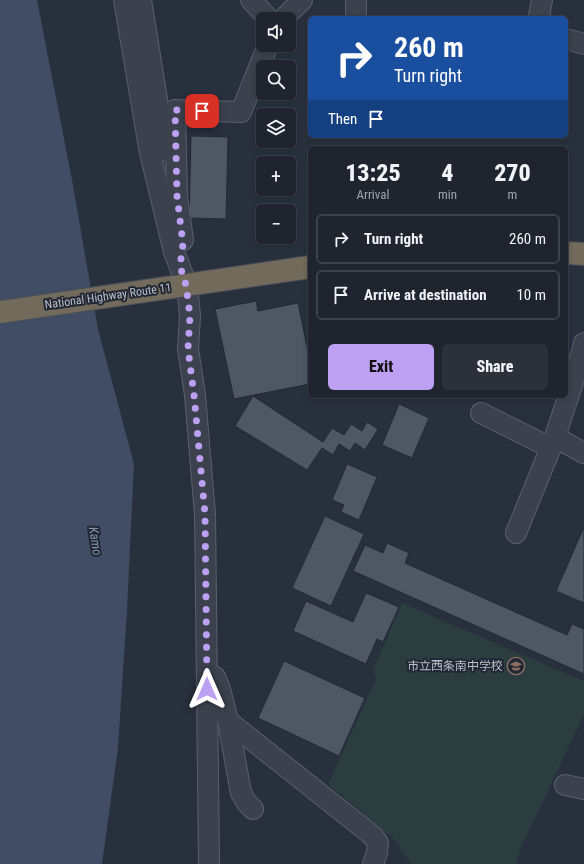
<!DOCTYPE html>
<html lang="en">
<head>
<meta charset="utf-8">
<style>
  :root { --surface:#1f242e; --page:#2c303a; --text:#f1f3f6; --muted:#a1a4aa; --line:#3c414a; --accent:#bca0f2 }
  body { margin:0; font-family:"Roboto Condensed","Noto Sans JP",sans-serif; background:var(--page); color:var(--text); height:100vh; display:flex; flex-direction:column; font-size:15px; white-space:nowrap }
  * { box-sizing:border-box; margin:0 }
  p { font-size:13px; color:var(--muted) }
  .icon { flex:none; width:22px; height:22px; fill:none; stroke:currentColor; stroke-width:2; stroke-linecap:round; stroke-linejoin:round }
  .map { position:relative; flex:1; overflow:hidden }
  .panel { position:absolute; left:308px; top:146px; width:260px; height:252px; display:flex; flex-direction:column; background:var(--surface); border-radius:6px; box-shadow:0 2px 6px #0003,0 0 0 1px var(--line) }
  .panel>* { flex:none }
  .guide { position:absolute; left:308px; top:16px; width:260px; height:122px; border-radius:6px; box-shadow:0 2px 6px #0003,0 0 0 1px var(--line); background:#1a4fa0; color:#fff; overflow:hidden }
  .controls { position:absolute; left:256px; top:12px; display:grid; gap:8px }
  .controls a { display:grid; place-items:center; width:40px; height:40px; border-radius:6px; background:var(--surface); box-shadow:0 2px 6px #0003,0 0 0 1px var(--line); font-size:20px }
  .pin { position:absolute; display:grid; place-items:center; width:34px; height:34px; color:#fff; margin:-17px; border-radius:8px; box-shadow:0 2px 6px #0006 }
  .me { position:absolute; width:44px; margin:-22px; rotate:0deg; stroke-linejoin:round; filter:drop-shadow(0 0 3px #0008) }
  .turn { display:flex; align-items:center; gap:14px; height:84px; padding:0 20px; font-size:18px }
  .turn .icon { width:52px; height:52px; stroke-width:2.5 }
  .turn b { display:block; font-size:28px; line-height:34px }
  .then { display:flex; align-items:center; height:38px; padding:0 20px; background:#0003; gap:8px; font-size:15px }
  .eta { display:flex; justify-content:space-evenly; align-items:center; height:68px; text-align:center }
  .eta b { font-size:24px; font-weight:800; line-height:28px }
  .primary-button { display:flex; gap:8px; margin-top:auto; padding:8px 20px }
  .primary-button a { flex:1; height:46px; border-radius:6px; background:var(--accent); color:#111; font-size:16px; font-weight:800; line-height:46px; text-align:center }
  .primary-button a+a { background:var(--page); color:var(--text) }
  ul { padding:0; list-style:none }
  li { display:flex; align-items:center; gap:12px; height:50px; margin:0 8px 6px; padding:0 12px; border:2px solid var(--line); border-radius:6px }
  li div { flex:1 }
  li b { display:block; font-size:15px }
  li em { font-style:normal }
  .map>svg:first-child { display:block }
  .green { fill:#2b3d3f }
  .water { fill:#414d64 }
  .building { fill:#4f5765; stroke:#232935 }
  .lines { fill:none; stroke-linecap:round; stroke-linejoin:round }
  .minor-casing { stroke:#5a606b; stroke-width:22 }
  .highway-casing { stroke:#474d58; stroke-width:24 }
  .minor { stroke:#3c424d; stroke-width:20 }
  .highway { stroke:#726a5a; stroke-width:22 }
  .route { stroke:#bca0f2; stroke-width:7; stroke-dasharray:0 12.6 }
  .labels { text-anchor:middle; stroke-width:4; stroke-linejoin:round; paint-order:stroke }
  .street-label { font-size:12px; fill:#b9bec8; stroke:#212733 }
  .poi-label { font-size:12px; fill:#b9bec8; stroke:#212733; text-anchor:end }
  .water-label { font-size:13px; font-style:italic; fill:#8493ab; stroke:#212733 }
</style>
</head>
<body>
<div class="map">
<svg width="584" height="864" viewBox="0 0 584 864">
  <rect width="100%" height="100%" fill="#29303d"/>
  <path class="green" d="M402,603L584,681V714L520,850L516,864H411L393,838L328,784L376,679L373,670Z"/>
  <path class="water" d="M0,0H37L72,180L98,329L134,464L127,610L118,748L102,864H0Z"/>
  <g class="building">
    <path d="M191,136L228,137L226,219L189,218Z"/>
    <path d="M256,301L258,311L298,303L310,361V384L234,399L215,309Z"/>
    <path d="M253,396L323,442L332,428L344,435L351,424L362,431L367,422L378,429L365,450L355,443L350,451L339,444L333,455L322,448L307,470L235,426Z"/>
    <path d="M399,404L429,418L412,458L382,445Z"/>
    <path d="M347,464L377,477L359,520L341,512L344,505L332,500Z"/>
    <path d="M325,516L364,534L331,606L292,588Z"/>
    <path d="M584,527V603L556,591Z"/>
    <path d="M387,543L409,553L405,563L567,635L572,624L584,629V674L353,571L365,545L383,553Z"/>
    <path d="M366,593L399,607L383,642L377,639L366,664L293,631L306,601L353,622Z"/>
    <path d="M284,661L365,698L339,756L258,718Z"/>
  </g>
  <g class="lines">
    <defs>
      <g id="minor">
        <path d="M124,0L150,153L174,252L187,285L190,316L188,349L195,395L205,514L209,864"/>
        <path d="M141,0L160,118L167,151"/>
        <path d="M251,0L269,19"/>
        <path d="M356,18V0"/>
        <path d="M541,18L539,16L542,0"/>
        <path d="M283,19L302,0"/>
        <path d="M566,39L584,44"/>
        <path d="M183,240L177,196L175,110L241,112L268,45"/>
        <path d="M481,413L551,448"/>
        <path d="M555,437L584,453"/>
        <path d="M516,533L555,437L577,370L584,343"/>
        <path d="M207,676L215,677L220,689L228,721L241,793L247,803L253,809"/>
        <path d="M228,721L373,836L378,843L377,853L373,864"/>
        <path d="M565,785L584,789"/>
      </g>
      <g id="highway">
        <path d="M566,253L584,254"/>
        <path d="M0,312L310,267"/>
      </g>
    </defs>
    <use href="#minor" class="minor-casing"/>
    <use href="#highway" class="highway-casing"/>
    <use href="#minor" class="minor"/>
    <use href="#highway" class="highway"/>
  </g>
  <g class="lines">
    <path class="route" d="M202,111L175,110L177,196L183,244L180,266L186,285L190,316L188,349L194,395L205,514L207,689"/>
  </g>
  <defs>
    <symbol id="school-ring" viewBox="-11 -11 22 22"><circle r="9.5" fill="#212733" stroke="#8d6e63" stroke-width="1.5"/><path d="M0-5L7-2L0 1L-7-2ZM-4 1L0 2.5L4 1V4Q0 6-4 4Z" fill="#8d6e63"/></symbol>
  </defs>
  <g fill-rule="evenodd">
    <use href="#school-ring" x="506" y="656" width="20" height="20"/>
  </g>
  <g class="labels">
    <g class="street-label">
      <text transform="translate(108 296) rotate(-8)" y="4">National Highway Route 11</text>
    </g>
    <g class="poi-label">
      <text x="503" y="670">市立西条南中学校</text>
    </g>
    <g class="water-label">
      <text transform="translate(96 541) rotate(81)" y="5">Kamo</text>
    </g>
  </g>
</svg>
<div class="controls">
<a><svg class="icon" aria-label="sound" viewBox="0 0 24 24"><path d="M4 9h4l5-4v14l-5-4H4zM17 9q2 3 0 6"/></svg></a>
<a><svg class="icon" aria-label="search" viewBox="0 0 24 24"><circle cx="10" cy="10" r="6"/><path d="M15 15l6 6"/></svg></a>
<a><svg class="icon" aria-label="layers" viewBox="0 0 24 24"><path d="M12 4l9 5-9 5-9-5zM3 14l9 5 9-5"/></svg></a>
<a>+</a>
<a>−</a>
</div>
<div class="pin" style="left:202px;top:111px;background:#d93025"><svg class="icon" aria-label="arrive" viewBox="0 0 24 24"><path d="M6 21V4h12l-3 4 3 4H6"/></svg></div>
<svg class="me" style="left:207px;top:689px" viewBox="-20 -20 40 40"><path d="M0-17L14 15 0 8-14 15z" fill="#bca0f2" stroke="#fff" stroke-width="4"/></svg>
<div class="guide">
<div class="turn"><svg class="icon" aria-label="right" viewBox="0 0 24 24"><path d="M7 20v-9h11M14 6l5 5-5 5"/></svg><div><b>260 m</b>Turn right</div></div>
<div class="then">Then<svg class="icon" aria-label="arrive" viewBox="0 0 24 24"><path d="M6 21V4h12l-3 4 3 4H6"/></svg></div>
</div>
<section class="panel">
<div class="eta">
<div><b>13:25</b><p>Arrival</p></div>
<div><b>4</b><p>min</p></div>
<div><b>270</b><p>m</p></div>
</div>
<ul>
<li><svg class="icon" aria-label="right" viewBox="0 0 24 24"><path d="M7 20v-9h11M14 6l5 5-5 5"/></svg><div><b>Turn right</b></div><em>260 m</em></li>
<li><svg class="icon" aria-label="arrive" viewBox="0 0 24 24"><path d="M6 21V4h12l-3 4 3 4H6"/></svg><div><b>Arrive at destination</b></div><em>10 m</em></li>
</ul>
<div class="primary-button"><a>Exit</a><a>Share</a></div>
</section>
</div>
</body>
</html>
